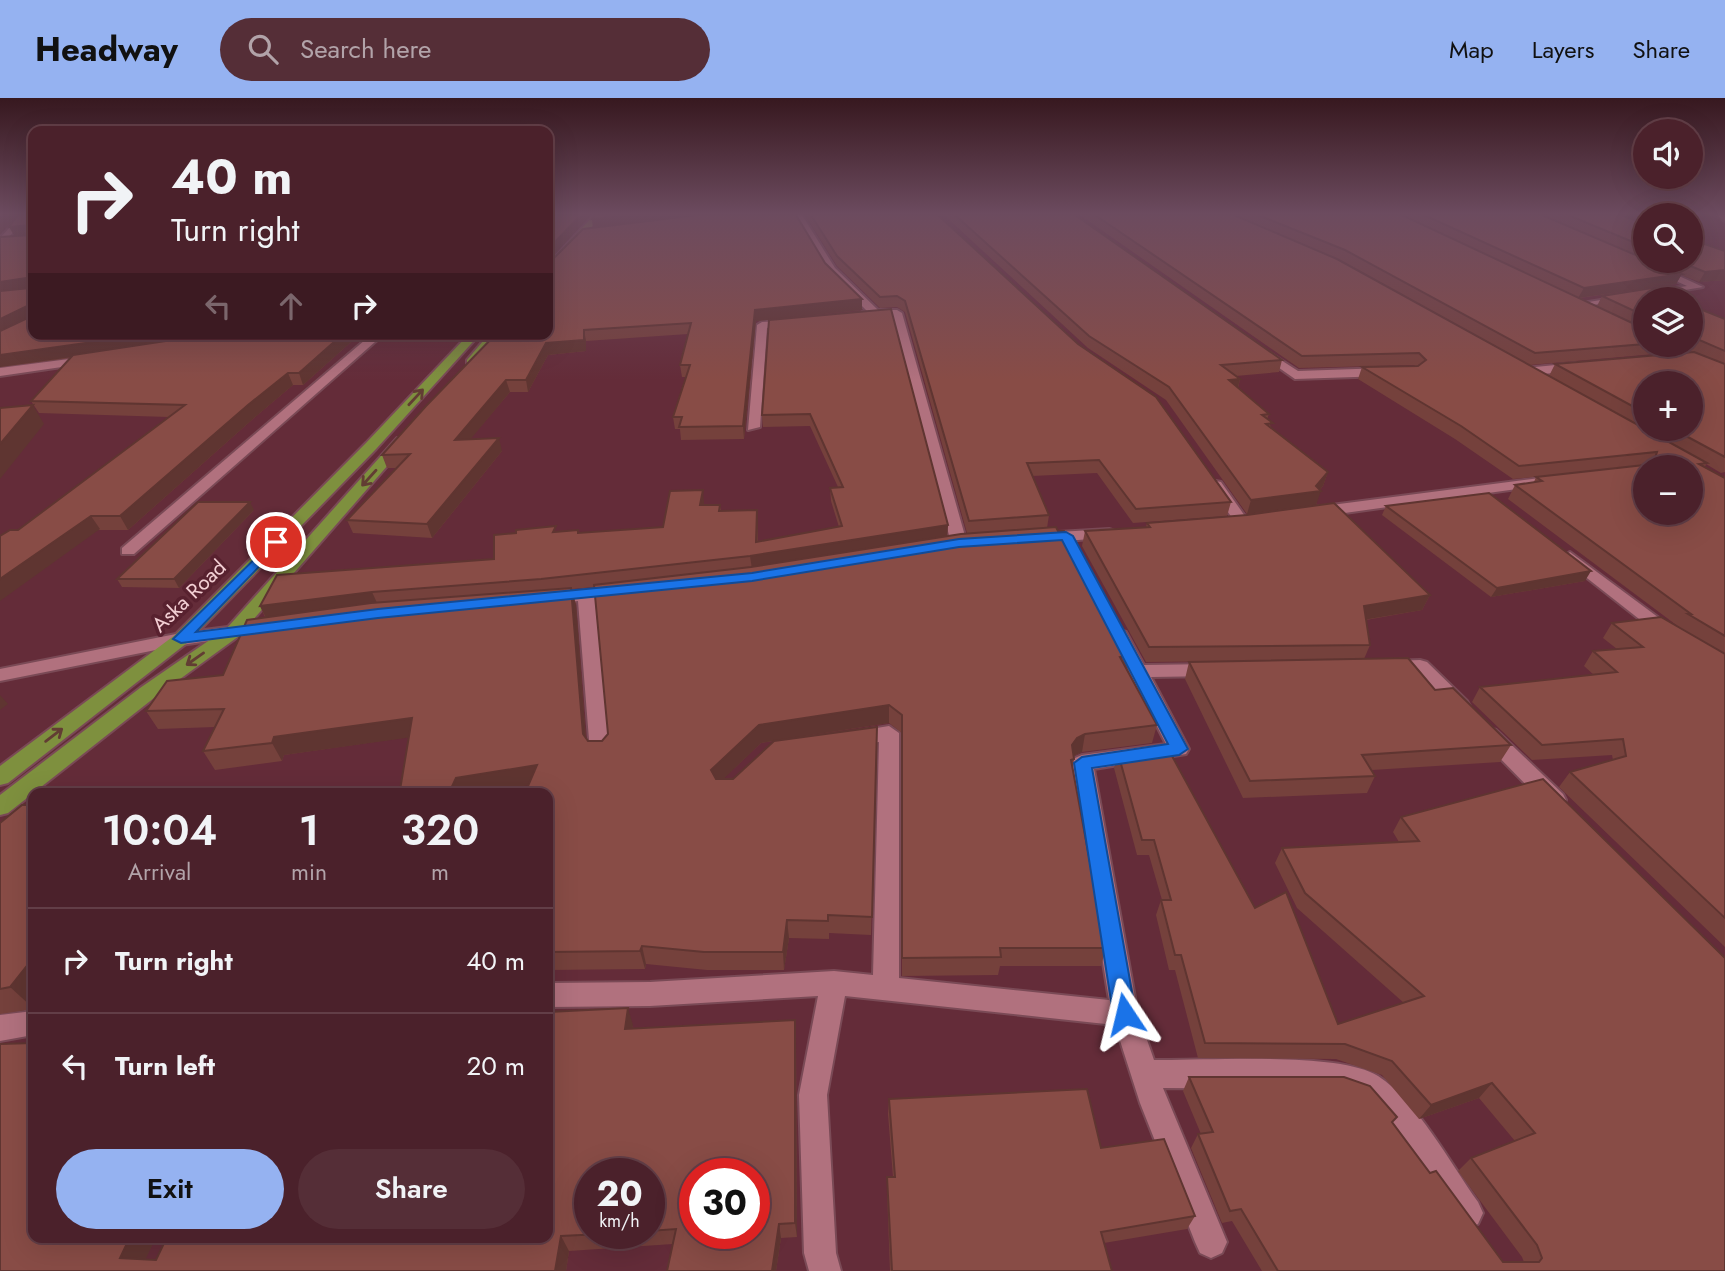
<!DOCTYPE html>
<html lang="en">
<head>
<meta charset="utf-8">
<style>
  :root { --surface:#4b212b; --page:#552e37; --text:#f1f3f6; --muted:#b2a3a9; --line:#623e47; --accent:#95b2f1 }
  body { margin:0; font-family:Jost,sans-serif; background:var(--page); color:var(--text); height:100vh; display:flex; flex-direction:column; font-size:26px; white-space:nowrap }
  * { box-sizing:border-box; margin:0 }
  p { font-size:23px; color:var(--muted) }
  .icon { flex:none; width:38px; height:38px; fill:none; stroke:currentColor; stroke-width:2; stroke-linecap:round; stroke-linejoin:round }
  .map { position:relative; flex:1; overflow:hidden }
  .details { position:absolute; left:28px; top:690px; width:525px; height:455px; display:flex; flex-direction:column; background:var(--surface); border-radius:14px; box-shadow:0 7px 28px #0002,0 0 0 2px var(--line) }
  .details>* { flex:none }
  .guide { position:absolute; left:28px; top:28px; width:525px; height:214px; border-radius:14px; box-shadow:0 7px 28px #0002,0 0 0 2px var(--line); background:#4b212b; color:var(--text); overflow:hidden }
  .fabs { position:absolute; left:1633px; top:21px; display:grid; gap:14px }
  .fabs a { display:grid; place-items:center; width:70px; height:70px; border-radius:50%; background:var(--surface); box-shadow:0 7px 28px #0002,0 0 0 2px var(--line); font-size:35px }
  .speed { position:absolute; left:574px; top:1060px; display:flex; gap:14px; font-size:35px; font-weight:700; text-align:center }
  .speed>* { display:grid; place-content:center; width:91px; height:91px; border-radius:50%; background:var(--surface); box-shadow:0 7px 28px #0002,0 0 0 2px var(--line); line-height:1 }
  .speed small { font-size:18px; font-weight:400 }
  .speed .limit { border:10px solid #d22; background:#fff; color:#111 }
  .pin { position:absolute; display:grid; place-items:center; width:60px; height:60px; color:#fff; margin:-30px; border:4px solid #fff; border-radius:50%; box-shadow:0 2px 7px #0007 }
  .me { position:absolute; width:77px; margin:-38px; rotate:350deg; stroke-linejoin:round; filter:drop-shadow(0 0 5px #0008) }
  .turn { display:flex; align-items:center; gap:24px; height:147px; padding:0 28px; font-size:32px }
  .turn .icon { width:91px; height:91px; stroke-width:2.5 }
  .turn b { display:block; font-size:49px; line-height:60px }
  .lanes { display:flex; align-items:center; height:66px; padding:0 28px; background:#0003; justify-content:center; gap:35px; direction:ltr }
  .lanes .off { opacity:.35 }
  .eta { display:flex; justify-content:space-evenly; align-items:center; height:119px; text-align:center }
  .eta b { font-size:42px; font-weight:600; line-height:49px }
  .button { display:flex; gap:14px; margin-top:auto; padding:14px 28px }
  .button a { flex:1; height:80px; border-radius:42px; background:var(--accent); color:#111; font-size:28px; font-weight:600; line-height:80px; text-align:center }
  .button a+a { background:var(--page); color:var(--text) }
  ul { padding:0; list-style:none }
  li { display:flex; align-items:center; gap:21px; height:105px; padding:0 28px; border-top:2px solid var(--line) }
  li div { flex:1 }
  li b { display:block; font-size:26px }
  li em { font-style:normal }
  header { display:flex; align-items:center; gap:42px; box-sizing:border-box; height:98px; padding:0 35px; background:var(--accent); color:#111 }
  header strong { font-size:33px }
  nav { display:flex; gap:38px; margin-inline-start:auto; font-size:24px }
  .search { width:490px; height:63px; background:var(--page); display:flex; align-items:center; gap:18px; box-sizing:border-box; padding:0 24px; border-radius:38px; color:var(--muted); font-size:26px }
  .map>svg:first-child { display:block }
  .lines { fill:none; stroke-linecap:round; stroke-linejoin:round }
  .minor-casing { stroke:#7a4a56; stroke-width:4 }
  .trunk-casing { stroke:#7a4a56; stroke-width:4 }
  .minor { fill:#b1717e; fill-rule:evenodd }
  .trunk { fill:#7e903e; fill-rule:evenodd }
  .wall { fill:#75413c; fill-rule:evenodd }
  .shaded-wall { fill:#5f3531 }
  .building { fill:#884c46; stroke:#5f3531; stroke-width:2; fill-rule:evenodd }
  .oneway { stroke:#623d33 }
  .route { fill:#1a73e8; stroke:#114b97; stroke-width:2 }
  .labels { text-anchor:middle; stroke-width:7; stroke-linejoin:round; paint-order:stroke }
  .street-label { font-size:21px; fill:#f3cfd4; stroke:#58212f }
</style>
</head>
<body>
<header>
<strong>Headway</strong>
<div class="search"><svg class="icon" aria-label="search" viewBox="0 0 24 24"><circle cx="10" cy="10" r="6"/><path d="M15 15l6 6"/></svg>Search here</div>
<nav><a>Map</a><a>Layers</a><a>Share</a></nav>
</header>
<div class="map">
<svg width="1725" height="1173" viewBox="0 0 1725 1173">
  <rect width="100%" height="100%" fill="#642c39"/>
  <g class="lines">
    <defs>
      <g id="minor">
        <path d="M21,117H30L0,148V140Z"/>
        <path d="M794,117H802L835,170L878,212H897L902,215L967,445L965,448H953L951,445L893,218H862V214L867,213L828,174Z"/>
        <path d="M1715,117H1725V123Z"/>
        <path d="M1655,167L1703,189L1575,210L1570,207L1687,188L1652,172Z"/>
        <path d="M798,222V226L767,230L760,329L748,332L757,227L762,224Z"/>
        <path d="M372,236H384L134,456H122V450Z"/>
        <path d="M1657,247H1672L1725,271V279Z"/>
        <path d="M1262,250L1298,273L1385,270L1391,274L1385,278L1295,281L1258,255L1256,253Z"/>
        <path d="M92,258L98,262L96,264L0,278V270Z"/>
        <path d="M1576,265L1580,266V272L1525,278L1519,274L1525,270Z"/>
        <path d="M1540,380L1545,381V387L1316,419L1308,414L1316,409Z"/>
        <path d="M1216,383L1221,384L1247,421V427H1237L1209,387Z"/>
        <path d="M1109,431L1115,433V439L1041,445L1033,440L1041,435Z"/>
        <path d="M1570,454L1674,531L1677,535L1674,539H1662L1564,462L1562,459Z"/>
        <path d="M619,489L625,490L628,494L625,498L595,502L610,654L607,659H593L590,654L578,503L548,506L539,501L548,496Z"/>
        <path d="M243,527L249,529L252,533L249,537L181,547L0,583V571L181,535Z"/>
        <path d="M1120,532L1126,534L1144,567L1214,566L1223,572L1214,578L1151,579L1189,651L1186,656L1094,671L1138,916L1154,962C1205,963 1339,953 1378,978C1418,1004 1450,1065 1478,1104L1483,1115L1478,1126L1467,1131L1456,1126L1398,1041L1373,1011L1354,995L1335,991L1163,990L1227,1144L1222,1155L1211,1160L1200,1155L1195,1144L1140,1005L1115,927L845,898L827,997L836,1155L841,1173H809L804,1155L799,997L818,898L650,908L548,909V885L650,884L834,873L873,877L879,644L853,647L846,645L843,640L846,635L889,628L899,635V880L1109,902L1071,665L1075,660L1082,657L1166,646L1111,538Z"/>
        <path d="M1420,562L1427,564L1467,603L1470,608L1467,613H1453L1415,574L1391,575L1382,569L1391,563Z"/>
        <path d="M1489,630L1496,632L1563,696L1566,702L1563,708H1547L1482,642L1479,637L1482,632Z"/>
        <path d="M33,913V937L0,943V917Z"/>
      </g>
      <g id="trunk">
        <path d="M594,117H603L548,175V167Z"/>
        <path d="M469,236H480L376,351L187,545L8,685L0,687V668L175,537L366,345Z"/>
        <path d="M489,236H500L475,268H467V262Z"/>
        <path d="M397,340L409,343L239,538L154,600L8,715L0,717V697L140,590L227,530Z"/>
      </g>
    </defs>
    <use href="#minor" class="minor-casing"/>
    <use href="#trunk" class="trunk-casing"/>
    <use href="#minor" class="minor"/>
    <use href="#trunk" class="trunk"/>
  </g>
  <g class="wall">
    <path d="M18,117L33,236H360L303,287H293L254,320L128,432H18L169,319L39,315L31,303L71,260L0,269V139L14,138Z"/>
    <path d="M805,117H938L1231,404L1227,418L1133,425L1097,375L1032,378L1049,417L1047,430L1131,558L1127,572L1157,627L1152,645L1082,654L1074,658V661L1073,670L1106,850L1101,868H1000L998,877L902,878V635L889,625L775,643L877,629L871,837L829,835V841L789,840L784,872H707L646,866L645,871L548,872V695L528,687L400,692L409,639L284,657L282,663L215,672L203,653L215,629L158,631L146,613L223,577L265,519L260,508L494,461L558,433L578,432L579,435L663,429L704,405V407H720L721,413L758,425V443L839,429L831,403L830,390L838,389L810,328L763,329L762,317L769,222L948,427L947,438L967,435L905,214L897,209L880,210L837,168ZM594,489L608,636L602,643H588L586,641L576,507L572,491ZM774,643L733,681H723L761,645Z"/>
    <path d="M944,117H1075L1282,262L1279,274L1236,278L1240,281L1238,290L1269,316L1267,321L1272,331L1328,374L1323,388L1320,392L1316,407L1247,416L1166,302L1088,250Z"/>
    <path d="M1080,117H1621L1645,126V163H1690L1725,153V182L1699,184L1681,177L1676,186L1580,200L1597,208L1602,198L1645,201V247H1671L1666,255L1530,267L1549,278L1555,266L1693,254L1677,247H1690V207L1725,221V374L1721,375L1706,366L1705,369L1725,380V849L1559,689L1570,674L1613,662L1612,657L1532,662L1472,604L1480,589L1594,577L1584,568L1593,553L1617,551L1603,540L1612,525L1679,529L1508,401L1515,387L1534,384L1536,379L1596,373L1513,381L1455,341L1358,281L1362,269L1415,268L1414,267L1299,270ZM1272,133L1342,163L1501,251ZM1645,285L1690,331H1645Z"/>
    <path d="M825,165L862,212L756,223L744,341L681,342L680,331H675L673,319L686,279H682L680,267L688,236L586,243V253L548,257L528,294H510L470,341L502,353L432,440L353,435L347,422L396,370H387L382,357L548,236Z"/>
    <path d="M1386,408L1585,483L1491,499L1382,417Z"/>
    <path d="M254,412L179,490L122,489L117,481Z"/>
    <path d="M1147,425L1430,497L1422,512L1366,522L1370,547L1364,561L1435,592L1511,647L1500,664L1372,672L1375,678L1367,695L1243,700L1185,581L1189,564L1248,563L1146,564L1082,448L1085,433L1146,429Z"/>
    <path d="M1118,655L1255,810L1338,926L1404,905L1297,810L1275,765L1282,750L1399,744L1393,734L1401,719L1725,1173H1262L1232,1123L1222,1125L1191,1050L1198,1036H1201L1183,993L1189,979L1393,1025L1430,1075L1503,1164H1524L1522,1159L1458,1073L1471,1060L1515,1043L1479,1000L1419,1021L1382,977L1336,961L1198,960L1175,872H1169L1156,817L1161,802H1162L1149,757H1137L1114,670Z"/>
    <path d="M33,707V911L0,916V725Z"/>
    <path d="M795,922L796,939L797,1139L781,1140L776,1173H667L673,1146L569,1153L566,1173H0L33,1139H156L145,1161L156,1162L633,927L632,931ZM649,1076V1136H590Z"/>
    <path d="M889,1001L1101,1050L1195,1118L1187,1131L1104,1145L1112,1173H890L887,1093V1079H893L888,1016Z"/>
  </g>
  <g class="shaded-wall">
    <path d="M3,117H17L0,136V121Z"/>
    <path d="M581,117H591L548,163V151Z"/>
    <path d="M630,117H716L593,131L592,121Z"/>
    <path d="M30,127L33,137L15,139L9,129Z"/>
    <path d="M1725,172V182L1699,184L1705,174Z"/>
    <path d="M1682,176L1676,186L1578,200L1584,190Z"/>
    <path d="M27,180L33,190L0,196V184Z"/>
    <path d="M862,201V212L756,223L744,341L743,328L755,212Z"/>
    <path d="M27,208L33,219L0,235V221Z"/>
    <path d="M584,232L586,243V253L548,257L528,294L526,282L546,245Z"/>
    <path d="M150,236H239L0,269V257Z"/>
    <path d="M343,236H360L303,287L299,275Z"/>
    <path d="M288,275L293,287L254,320L128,432L120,418L248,307Z"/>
    <path d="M1240,281L1237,293L1229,282Z"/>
    <path d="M506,282L510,294L459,355L455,342Z"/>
    <path d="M33,307L44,326L0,381V346Z"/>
    <path d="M499,340L502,353L432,440L427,426Z"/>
    <path d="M1328,374L1323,388L1318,394L1321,393L1316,407L1247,416L1251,402L1316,388Z"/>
    <path d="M703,392L704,405L702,420L700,407Z"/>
    <path d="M250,404L254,412L179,490L174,481Z"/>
    <path d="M757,412L758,425L757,457L756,444Z"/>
    <path d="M91,418L100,431L0,503V481Z"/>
    <path d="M948,427L947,440L752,471L750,458Z"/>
    <path d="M1591,473L1585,483L1491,499L1497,490Z"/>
    <path d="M571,490L576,507L587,654L583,636Z"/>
    <path d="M372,494L378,507L267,522L260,508Z"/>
    <path d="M1430,497L1422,512L1357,523L1364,508Z"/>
    <path d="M0,597L8,606L0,612Z"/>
    <path d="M889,607V625L761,645L713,691L711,672L759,627Z"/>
    <path d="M412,620L420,638L284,657L282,663L272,645L274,639Z"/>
    <path d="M1085,636L1082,654L1073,658L1072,647L1077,640Z"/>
    <path d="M537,667L542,685L484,695H449L456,680Z"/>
    <path d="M787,822L789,840L784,872L783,854Z"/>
    <path d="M642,848L646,866L645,871L640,853Z"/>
    <path d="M33,860V910L10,889Z"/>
    <path d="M628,910L633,927L630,948L625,931Z"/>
    <path d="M795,922L796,939L797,1139L795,1125Z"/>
    <path d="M1492,985L1479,1000L1419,1021L1431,1007Z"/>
    <path d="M779,1126L781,1140L776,1173H772Z"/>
    <path d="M561,1138L569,1153L566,1173H555Z"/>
    <path d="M130,1139H156L140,1173L120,1160Z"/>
  </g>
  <g class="building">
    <path d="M18,117H33V236H150L0,257V233L28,220L27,208L0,221V193L29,190L27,180L0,184V139L30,137V127L9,129Z"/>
    <path d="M548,117H581L548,151Z"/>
    <path d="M595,117H630L592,121Z"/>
    <path d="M697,117H796L825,165L862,201L755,212L743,328L679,329L682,319H673L690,267H680L691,225L584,232V242L546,245L526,282H506L455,342L499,340L427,426L347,422L410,356L382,357L426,308L496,236H548V166L583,131Z"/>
    <path d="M811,117H938L1078,246L1156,299L1231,404L1136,411L1099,362L1031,365H1027L1049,417L969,423L905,203L897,198L880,199L837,158Z"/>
    <path d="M955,117H1075L1282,262L1221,267L1240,281L1229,282L1269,316L1262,317L1273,325L1266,326L1328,374L1316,388L1321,393L1251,402L1169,289L1089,238Z"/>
    <path d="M1095,117H1234L1337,161L1707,365L1699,366L1725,380V538L1688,516H1691L1515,387L1542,383L1536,379L1653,366L1657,354L1519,368L1461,328L1362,269L1418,268L1426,262L1419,255L1302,258ZM1645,369H1690V415H1645Z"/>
    <path d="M1258,117H1402L1645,231V246L1535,255L1345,152Z"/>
    <path d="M1424,117H1542L1645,161V163H1650L1682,176L1584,190Z"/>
    <path d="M1568,117H1621L1645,126V149Z"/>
    <path d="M1690,141L1725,153V172L1705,174L1678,163H1690Z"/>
    <path d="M1652,190L1678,201H1645V218L1602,198Z"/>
    <path d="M1690,207L1725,221V253L1690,238Z"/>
    <path d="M891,211L948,427L750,458L541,481L372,494L260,508L277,477L494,461V437L516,435V432L556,428L553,434L578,432V435L663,429L670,393L703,392L700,407H720L719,413L757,412L756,444L842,428L830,390L843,389L810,316L762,317L769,222Z"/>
    <path d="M212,236H343L299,275H288L248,307L120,418H91L0,481V438L10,432H18L185,307L31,303L73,257Z"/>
    <path d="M1694,254L1725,266V359L1673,331H1690V285H1645V315L1555,266Z"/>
    <path d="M33,307L0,346V310Z"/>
    <path d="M1489,395L1591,473L1497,490L1386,408Z"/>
    <path d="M198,404H250L174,481H117Z"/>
    <path d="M1334,405L1430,497L1364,508L1370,547L1149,549L1085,433L1150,429L1147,425L1247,417Z"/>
    <path d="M1056,429L1058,433H1064L1131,558L1120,559L1157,627L1085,636L1077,640L1072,647L1074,661L1071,662L1106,850H1000L1001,859L902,860V617L889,607L759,627L711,672L716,681H733L774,643L877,629L872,819L828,817V823L787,822L783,854H704L642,848L640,853L548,854V695H525L537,667L456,680L449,695H379L381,691L400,692L412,620L274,639L272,645L203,653L224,611L146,613L167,583L223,577L247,522L371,505L571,490L583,636L588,643H602L608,636L594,487L751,469L961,436Z"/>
    <path d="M1661,519L1725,556V820L1570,674L1626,658L1623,641L1542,647L1480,589L1617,574L1593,553L1643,549L1612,525Z"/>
    <path d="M1408,560L1435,592L1453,590L1511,647L1362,657L1375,678L1250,683L1189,564Z"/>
    <path d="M1166,647L1255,810L1286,794L1338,926L1424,898L1305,795L1282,750L1419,743L1401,719L1543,681L1725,860V1173H1278L1241,1111L1230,1113L1198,1036L1213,1034L1189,979H1344L1370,988L1397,1019L1392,1024L1430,1075L1436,1073L1503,1164H1539L1542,1160L1537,1147L1471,1060L1535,1035L1492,985L1431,1007L1392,963L1345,946L1205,945L1181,857H1175L1161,802H1171L1154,742H1142L1118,655Z"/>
    <path d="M22,707H33V860L10,889L0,891V725Z"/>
    <path d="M628,910L625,931L795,922V1125L779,1126L772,1173H667L676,1131L649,1133V1076H590V1136H602L561,1138L555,1173H0V946L33,945V1139H130L120,1160L156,1162L167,1139H548V914ZM695,1076H754V1136H695Z"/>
    <path d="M1087,991L1101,1050L1164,1041L1195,1118L1101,1134L1112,1173H892L887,1079H895L889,1001Z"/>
  </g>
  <defs><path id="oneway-shaft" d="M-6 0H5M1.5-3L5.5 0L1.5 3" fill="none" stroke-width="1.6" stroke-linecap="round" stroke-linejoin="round" transform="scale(1.75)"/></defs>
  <g class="oneway">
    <use href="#oneway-shaft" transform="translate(416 299) rotate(-47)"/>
    <use href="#oneway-shaft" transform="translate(369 380) rotate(132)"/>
    <use href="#oneway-shaft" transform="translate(195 561) rotate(145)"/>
    <use href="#oneway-shaft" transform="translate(54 637) rotate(-37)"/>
  </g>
  <linearGradient id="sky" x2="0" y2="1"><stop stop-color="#37181f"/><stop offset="0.41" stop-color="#6c4b5f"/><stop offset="1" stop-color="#6c4b5f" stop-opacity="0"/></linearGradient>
  <rect width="1725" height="282" fill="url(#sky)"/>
  <path class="route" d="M1066,434L1073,438L1188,651L1179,657L1092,670L1136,916L1132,923L1125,926L1117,923L1113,916L1074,665L1082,659L1168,646L1062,442L959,449L752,483L378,520L181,545L173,541L276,440L280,442V447L196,534L378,511L752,475L959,441Z"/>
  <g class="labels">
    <g class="street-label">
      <text transform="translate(189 498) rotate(-44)" y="7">Aska Road</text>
    </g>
  </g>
</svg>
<div class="fabs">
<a><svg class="icon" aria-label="sound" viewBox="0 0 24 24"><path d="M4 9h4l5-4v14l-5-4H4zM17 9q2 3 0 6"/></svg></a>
<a><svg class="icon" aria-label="search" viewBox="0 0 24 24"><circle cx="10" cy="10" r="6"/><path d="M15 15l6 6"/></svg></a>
<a><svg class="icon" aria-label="layers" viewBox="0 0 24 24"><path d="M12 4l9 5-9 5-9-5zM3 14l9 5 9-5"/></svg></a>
<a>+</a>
<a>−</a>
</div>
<div class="speed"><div>20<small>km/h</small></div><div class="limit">30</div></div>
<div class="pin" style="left:276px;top:444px;background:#d93025"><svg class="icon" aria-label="arrive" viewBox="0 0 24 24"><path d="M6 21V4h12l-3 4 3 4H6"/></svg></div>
<svg class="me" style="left:1125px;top:916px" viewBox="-20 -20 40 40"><path d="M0-17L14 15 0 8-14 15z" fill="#1a73e8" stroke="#fff" stroke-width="4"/></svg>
<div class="guide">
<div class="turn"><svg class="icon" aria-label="right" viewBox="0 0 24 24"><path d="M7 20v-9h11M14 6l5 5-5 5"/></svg><div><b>40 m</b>Turn right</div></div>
<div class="lanes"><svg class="icon off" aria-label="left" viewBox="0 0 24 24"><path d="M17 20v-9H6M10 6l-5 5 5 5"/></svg><svg class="icon off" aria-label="ahead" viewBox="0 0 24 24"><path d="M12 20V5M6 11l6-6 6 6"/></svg><svg class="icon" aria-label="right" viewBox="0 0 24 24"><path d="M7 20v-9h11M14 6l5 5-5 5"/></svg></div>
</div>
<section class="details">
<div class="eta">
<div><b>10:04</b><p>Arrival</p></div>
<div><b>1</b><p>min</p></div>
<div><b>320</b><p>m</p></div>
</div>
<ul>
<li><svg class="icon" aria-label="right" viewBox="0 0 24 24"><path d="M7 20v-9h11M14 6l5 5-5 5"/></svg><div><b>Turn right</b></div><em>40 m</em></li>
<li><svg class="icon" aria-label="left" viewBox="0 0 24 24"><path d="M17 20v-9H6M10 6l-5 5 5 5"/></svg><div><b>Turn left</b></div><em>20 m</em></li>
</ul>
<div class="button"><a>Exit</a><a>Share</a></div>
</section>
</div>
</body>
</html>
